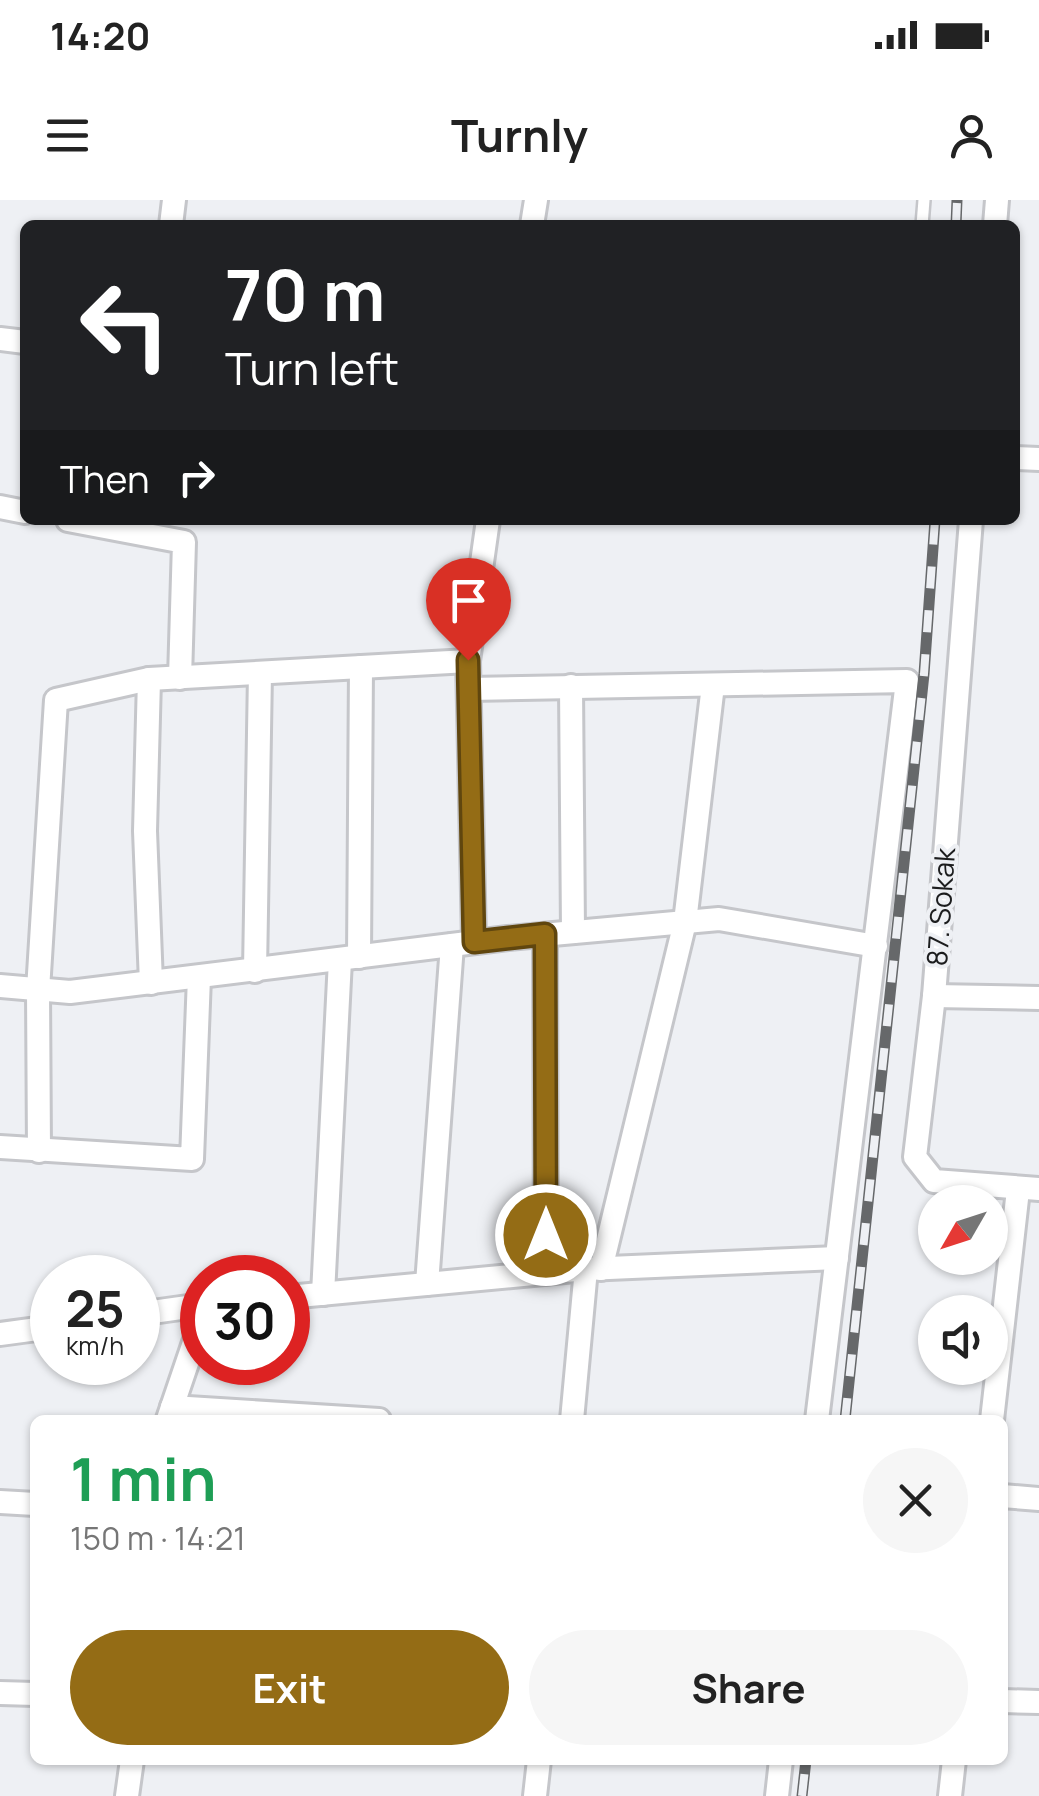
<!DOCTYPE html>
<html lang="en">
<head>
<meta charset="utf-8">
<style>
  :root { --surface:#fff; --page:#f6f6f6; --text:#222; --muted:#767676; --accent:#946c15 }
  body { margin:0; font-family:Manrope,sans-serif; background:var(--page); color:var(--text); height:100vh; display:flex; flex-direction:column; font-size:38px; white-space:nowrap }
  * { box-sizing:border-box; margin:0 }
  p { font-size:32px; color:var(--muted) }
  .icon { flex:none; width:55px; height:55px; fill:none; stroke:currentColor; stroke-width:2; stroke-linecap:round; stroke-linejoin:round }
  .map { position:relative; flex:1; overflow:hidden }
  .side { position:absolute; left:30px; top:1215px; width:978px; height:350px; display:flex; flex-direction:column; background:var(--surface); border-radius:15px; box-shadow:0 2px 8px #0004 }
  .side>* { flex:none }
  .top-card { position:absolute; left:20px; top:20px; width:1000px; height:305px; border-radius:15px; box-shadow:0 2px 8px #0004; background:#202124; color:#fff; overflow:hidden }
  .needle { width:65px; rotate:231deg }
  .controls { position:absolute; left:918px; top:985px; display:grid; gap:20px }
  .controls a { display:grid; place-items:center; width:90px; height:90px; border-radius:50%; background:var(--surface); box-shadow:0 2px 8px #0004; font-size:50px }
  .speed { position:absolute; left:30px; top:1055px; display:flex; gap:20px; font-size:50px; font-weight:700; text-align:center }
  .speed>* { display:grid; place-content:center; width:130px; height:130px; border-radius:50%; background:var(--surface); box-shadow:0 2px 8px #0004; line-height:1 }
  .speed small { font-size:25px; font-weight:400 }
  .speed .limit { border:15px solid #d22; background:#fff; color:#111 }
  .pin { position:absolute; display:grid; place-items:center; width:85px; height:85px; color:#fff; margin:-102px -42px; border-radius:50% 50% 50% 0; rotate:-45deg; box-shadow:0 0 10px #0007 }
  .pin .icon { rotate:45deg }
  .me { position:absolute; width:110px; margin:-55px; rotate:0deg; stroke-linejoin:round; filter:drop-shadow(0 0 8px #0008) }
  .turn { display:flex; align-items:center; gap:35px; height:210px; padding:0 40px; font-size:45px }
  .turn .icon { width:130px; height:130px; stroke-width:2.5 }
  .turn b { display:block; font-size:70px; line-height:85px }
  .then { display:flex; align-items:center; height:95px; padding:0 40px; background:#0003; gap:20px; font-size:38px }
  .round { display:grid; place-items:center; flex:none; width:105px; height:105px; border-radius:52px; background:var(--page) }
  .head { display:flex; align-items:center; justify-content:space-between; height:170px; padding:0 40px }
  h1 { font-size:60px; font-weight:700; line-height:75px; color:#1e9e55 }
  .primary-button { display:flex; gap:20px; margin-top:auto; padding:20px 40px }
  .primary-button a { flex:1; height:115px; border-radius:60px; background:var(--accent); color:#fff; font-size:40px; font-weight:700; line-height:115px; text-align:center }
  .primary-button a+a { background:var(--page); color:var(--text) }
  .status { display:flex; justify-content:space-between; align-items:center; height:70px; padding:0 50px; background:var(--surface); direction:ltr }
  .status svg { height:28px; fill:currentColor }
  header { display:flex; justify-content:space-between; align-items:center; height:130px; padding:0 40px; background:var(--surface); font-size:45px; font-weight:700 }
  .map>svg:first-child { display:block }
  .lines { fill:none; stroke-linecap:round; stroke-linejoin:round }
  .lane-casing { stroke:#c5c6ca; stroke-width:16 }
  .street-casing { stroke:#c5c6ca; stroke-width:28 }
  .lane { stroke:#fff; stroke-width:11 }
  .street { stroke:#fff; stroke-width:22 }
  .rail-casing { stroke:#66686a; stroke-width:11 }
  .rail { stroke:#eef0f4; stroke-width:8; stroke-dasharray:22; stroke-linecap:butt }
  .route-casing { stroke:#60460e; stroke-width:25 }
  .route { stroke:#946c15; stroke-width:18 }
  .labels { text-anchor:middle; stroke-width:8; stroke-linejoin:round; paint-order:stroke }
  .street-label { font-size:28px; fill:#1c1d1e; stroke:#eef0f4 }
</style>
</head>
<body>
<div class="status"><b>14:20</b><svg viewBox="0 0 49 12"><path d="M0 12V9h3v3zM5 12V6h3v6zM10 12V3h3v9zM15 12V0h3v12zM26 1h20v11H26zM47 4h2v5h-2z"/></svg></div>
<header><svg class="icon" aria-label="menu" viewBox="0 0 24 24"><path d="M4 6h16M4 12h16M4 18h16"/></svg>Turnly<svg class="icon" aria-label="person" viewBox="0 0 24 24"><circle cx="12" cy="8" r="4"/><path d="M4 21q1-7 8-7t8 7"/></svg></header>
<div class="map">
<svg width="1039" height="1596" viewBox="0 0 1039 1596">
  <rect width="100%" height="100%" fill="#eef0f4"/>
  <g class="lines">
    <defs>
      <path id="lane" d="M922,25L924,0"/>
      <g id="street">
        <path d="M171,25L174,0"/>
        <path d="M532,25L536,0"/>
        <path d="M995,25L997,0"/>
        <path d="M0,139L25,142"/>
        <path d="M1015,258L1039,259"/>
        <path d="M0,307L25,312"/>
        <path d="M68,320L184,342L180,478"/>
        <path d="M971,320L934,796L915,957L934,981L1039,989"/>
        <path d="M149,479L145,631L151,783"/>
        <path d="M571,486L573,732"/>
        <path d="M469,489L907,481L817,1220"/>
        <path d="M545,735L546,1073"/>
        <path d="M474,742L468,461L488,320"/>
        <path d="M359,757L361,467"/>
        <path d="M255,771L260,473"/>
        <path d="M0,786L70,792L508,738L719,719L876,746"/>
        <path d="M934,796L1039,798"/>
        <path d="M0,947L192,959L199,777"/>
        <path d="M39,951L38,790L56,500L149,479L468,461"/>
        <path d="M601,1069L685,722L713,485"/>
        <path d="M427,1084L452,745"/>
        <path d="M323,1094L340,760"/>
        <path d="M288,1097L586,1069L837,1058"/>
        <path d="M138,1114L202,1105"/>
        <path d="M0,1134L52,1127"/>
        <path d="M172,1207L379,1220"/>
        <path d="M168,1219L202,1119"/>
        <path d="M572,1220L586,1069"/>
        <path d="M992,1220L1018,990"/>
        <path d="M1002,1296L1039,1299"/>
        <path d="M0,1302L35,1304"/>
        <path d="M0,1493L35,1494"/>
        <path d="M1002,1501L1039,1502"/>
        <path d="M127,1596L132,1560"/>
        <path d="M535,1596L539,1560"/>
        <path d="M777,1596L781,1560"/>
        <path d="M950,1596L954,1560"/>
      </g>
    </defs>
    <use href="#lane" class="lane-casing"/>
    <use href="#street" class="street-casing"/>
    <use href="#lane" class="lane"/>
    <use href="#street" class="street"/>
    <defs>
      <g id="rail">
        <path d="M956,25L957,0"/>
        <path d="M845,1220L924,474L935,320"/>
        <path d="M802,1596L806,1560"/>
      </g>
    </defs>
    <use href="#rail" class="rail-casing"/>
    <use href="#rail" class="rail"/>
  </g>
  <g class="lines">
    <defs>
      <path id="route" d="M468,460L474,742L545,734L546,1035"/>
    </defs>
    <use href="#route" class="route-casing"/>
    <use href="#route" class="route"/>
  </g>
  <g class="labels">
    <g class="street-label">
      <text transform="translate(941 707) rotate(-86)" y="10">87. Sokak</text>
    </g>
  </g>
</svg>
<div class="controls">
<a><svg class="needle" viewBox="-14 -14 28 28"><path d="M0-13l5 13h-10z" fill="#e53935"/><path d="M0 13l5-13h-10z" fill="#767676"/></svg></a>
<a><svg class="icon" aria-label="sound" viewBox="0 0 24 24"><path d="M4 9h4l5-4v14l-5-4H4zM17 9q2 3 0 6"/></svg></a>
</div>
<div class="speed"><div>25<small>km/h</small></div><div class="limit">30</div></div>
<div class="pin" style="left:468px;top:460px;background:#d93025"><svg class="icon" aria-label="arrive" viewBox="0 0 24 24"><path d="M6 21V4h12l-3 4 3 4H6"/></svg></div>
<svg class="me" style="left:546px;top:1035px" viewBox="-20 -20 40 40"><circle r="17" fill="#946c15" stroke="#fff" stroke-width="3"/><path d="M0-11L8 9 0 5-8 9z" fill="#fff"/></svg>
<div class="top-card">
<div class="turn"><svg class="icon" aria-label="left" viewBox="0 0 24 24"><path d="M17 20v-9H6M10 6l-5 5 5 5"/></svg><div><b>70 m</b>Turn left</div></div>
<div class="then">Then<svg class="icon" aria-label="right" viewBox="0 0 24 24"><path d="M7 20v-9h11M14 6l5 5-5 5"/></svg></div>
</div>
<section class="side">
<div class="head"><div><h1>1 min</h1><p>150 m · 14:21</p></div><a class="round"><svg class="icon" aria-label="close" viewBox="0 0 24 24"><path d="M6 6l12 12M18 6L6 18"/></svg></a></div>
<div class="primary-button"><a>Exit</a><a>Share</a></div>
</section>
</div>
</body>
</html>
